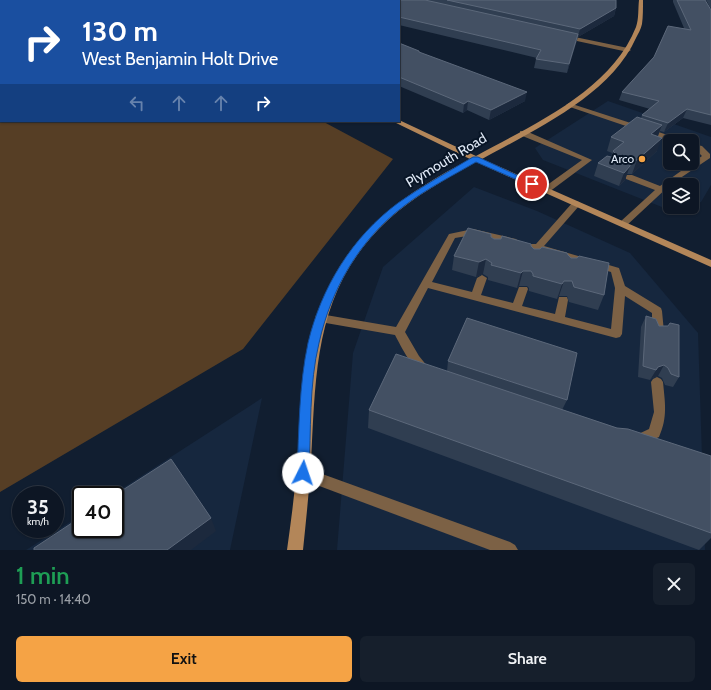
<!DOCTYPE html>
<html lang="en">
<head>
<meta charset="utf-8">
<style>
  :root { --surface:#0d1624; --page:#161f2c; --text:#f1f3f6; --muted:#9a9fa6; --line:#2d3541; --accent:#f5a345 }
  body { margin:0; font-family:Cabin,sans-serif; background:var(--page); color:var(--text); height:100vh; display:flex; flex-direction:column; font-size:15px; white-space:nowrap }
  * { box-sizing:border-box; margin:0 }
  p { font-size:13px; color:var(--muted) }
  .icon { flex:none; width:22px; height:22px; fill:none; stroke:currentColor; stroke-width:2; stroke-linecap:round; stroke-linejoin:round }
  .map { position:relative; height:550px; overflow:hidden }
  .drawer { display:flex; flex-direction:column; background:var(--surface); flex:1 }
  .drawer>* { flex:none }
  .hud { position:absolute; left:0px; top:0px; width:400px; height:122px; box-shadow:0 1px 3px #0004,0 0 0 1px var(--line); background:#1a4fa0; color:#fff; overflow:hidden }
  .fabs { position:absolute; left:663px; top:134px; display:grid; gap:8px }
  .fabs a { display:grid; place-items:center; width:36px; height:36px; border-radius:6px; background:var(--surface); box-shadow:0 1px 3px #0004,0 0 0 1px var(--line); font-size:20px }
  .speed { position:absolute; left:12px; top:486px; display:flex; gap:8px; font-size:20px; font-weight:700; text-align:center }
  .speed>* { display:grid; place-content:center; width:52px; height:52px; border-radius:50%; background:var(--surface); box-shadow:0 1px 3px #0004,0 0 0 1px var(--line); line-height:1 }
  .speed small { font-size:10px; font-weight:400 }
  .speed .limit { border:2px solid #111; border-radius:6px; background:#fff; color:#111 }
  .pin { position:absolute; display:grid; place-items:center; width:34px; height:34px; color:#fff; margin:-17px; border:2px solid #fff; border-radius:50%; box-shadow:0 1px 4px #0007 }
  .me { position:absolute; width:44px; margin:-22px; rotate:4deg; stroke-linejoin:round; filter:drop-shadow(0 0 3px #0008) }
  .turn { display:flex; align-items:center; gap:14px; height:84px; padding:0 16px; font-size:18px }
  .turn .icon { width:52px; height:52px; stroke-width:2.5 }
  .turn b { display:block; font-size:28px; line-height:34px }
  .lanes { display:flex; align-items:center; height:38px; padding:0 16px; background:#0003; justify-content:center; gap:20px; direction:ltr }
  .lanes .off { opacity:.35 }
  .round { display:grid; place-items:center; flex:none; width:42px; height:42px; border-radius:6px; background:var(--page) }
  .headline { display:flex; align-items:center; justify-content:space-between; height:68px; padding:0 16px }
  h1 { font-size:24px; font-weight:600; line-height:30px; color:#1e9e55 }
  .action { display:flex; gap:8px; margin-top:auto; padding:8px 16px }
  .action a { flex:1; height:46px; border-radius:6px; background:var(--accent); color:#111; font-size:16px; font-weight:600; line-height:46px; text-align:center }
  .action a+a { background:var(--page); color:var(--text) }
  .map>svg:first-child { display:block }
  .built { fill:#16273e; fill-rule:evenodd }
  .green { fill:#563e25 }
  .lines { fill:none; stroke-linecap:round; stroke-linejoin:round }
  .lane { fill:#7c6145; fill-rule:evenodd }
  .street { fill:#7c6145; fill-rule:evenodd }
  .secondary { fill:#b38659; fill-rule:evenodd }
  .wall { fill:#303e51 }
  .shaded-wall { fill:#1c293d }
  .building { fill:#435063; stroke:#5c687a }
  .route { fill:#1a73e8; stroke:#114b97 }
  .poi-dot { fill:#f5a345; stroke:#081526; stroke-width:1.5 }
  .labels { text-anchor:middle; stroke-width:4; stroke-linejoin:round; paint-order:stroke }
  .far-poi-label { font-size:12px; fill:#e0e9f6; stroke:#081526; text-anchor:end }
  .street-label { font-size:14px; fill:#e0e9f6; stroke:#081526 }
</style>
</head>
<body>
<div class="map">
<svg width="711" height="550" viewBox="0 0 711 550">
  <rect width="100%" height="100%" fill="#111e30"/>
  <g class="built">
    <path d="M608,101L711,137V185L701,202L692,205V185H670V207H685L672,211L543,160L535,148ZM670,141H692V163H670Z"/>
    <path d="M474,187L537,211L630,253L698,333L705,550H337L353,353L383,267Z"/>
    <path d="M262,398L230,550H26L81,515V529H115V495H112Z"/>
  </g>
  <path class="green" d="M0,0L97,1H1V121H322L393,159L243,349L0,492Z"/>
  <g class="lines">
    <g class="lane">
      <path d="M569,103L680,139L681,141H670L567,106L566,105Z"/>
      <path d="M520,131H526L592,160L549,192H543L542,190L543,188L582,160L520,135Z"/>
      <path d="M692,144L702,146L710,154V158L670,185L626,226H620L618,224L620,222L655,190L626,179V175H632L660,186L702,156L696,150L692,148Z"/>
      <path d="M576,201L579,202L580,204L579,206L544,246L619,268L625,286L661,308L662,311L664,332L662,335L658,336L654,335L652,332V313L625,296L622,334L620,337L616,338L428,288L405,332L419,356L432,372L430,375C417,380 401,346 395,335L320,322L316,321L315,318L316,315L320,314L396,327L449,234L473,229L516,239L518,241L513,244L473,235L455,238L432,282L472,292L477,278L482,275L487,278L481,295L513,303L519,287H527L528,289L522,306L555,314L559,297H567L568,300L565,317L611,329L615,288L611,272L541,251L536,262H530L528,260L533,249L528,246L530,244H536L573,202Z"/>
      <path d="M657,377L661,379L663,382C665,403 668,417 659,437L637,447L632,445L630,441L632,437L649,429L654,412L651,382L653,379Z"/>
      <path d="M303,467L510,542L515,545L518,550H490L298,478L296,473L298,468Z"/>
    </g>
    <path class="street" d="M565,35L628,48L631,50L628,52L563,38V36Z"/>
    <g class="secondary">
      <rect x="135" y="0" width="6" height="1"/>
      <path d="M639,0H643C643,8 643,17 642,24C641,29 638,34 636,38C610,96 534,130 482,159L711,260V267L476,162C446,179 414,196 388,220C314,289 316,370 311,463C309,492 306,521 303,550H287C291,521 295,492 297,463C305,367 304,286 382,217C408,193 439,176 470,159L392,121L399,120L476,156C532,125 611,91 636,27C639,19 638,8 639,0Z"/>
    </g>
  </g>
  <g class="wall">
    <path d="M179,0H616V8L614,16L578,37L567,73L534,68L536,59L537,58L399,25V1H182Z"/>
    <path d="M673,0H705L711,10V125L683,118L664,132L660,131L658,136L657,151L632,174H627L625,180L619,186L594,176L598,163L611,157L612,153L607,151L611,137L641,118L642,115L650,109L619,100L622,92L684,28L673,2Z"/>
    <path d="M706,0H711V9Z"/>
    <path d="M399,43L419,52L525,101L489,120L467,110L463,113L399,86Z"/>
    <path d="M491,237L494,239L531,246L534,249L568,255L604,295L598,310L569,302L567,296H559L557,299L529,291V288L527,286H519L517,288L488,280V277L483,274L476,277L452,270L454,256Z"/>
    <path d="M646,316L679,377L673,387L665,385L662,378L658,376L652,378L650,380L638,377L641,327Z"/>
    <path d="M448,361L567,400L562,410L617,428L711,456V538L699,550L368,428L369,410L447,371Z"/>
  </g>
  <g class="shaded-wall">
    <path d="M616,8L614,16L578,37L580,29Z"/>
    <path d="M578,34L576,42L567,73L569,64Z"/>
    <path d="M527,92L525,101L489,120L491,110Z"/>
    <path d="M468,101L467,110L463,113L464,104Z"/>
    <path d="M687,109L683,118L664,132L668,123Z"/>
    <path d="M662,125L657,138L651,134Z"/>
    <path d="M662,138L657,151L632,174L637,160Z"/>
    <path d="M630,166L625,180L619,186L624,173Z"/>
    <path d="M486,259L483,274L476,277L479,262Z"/>
    <path d="M523,271L519,286L517,288L521,273Z"/>
    <path d="M564,281L559,296L557,299L562,284Z"/>
    <path d="M664,365L658,376L652,378L650,380L658,367Z"/>
    <path d="M211,518L216,531L191,550H167Z"/>
  </g>
  <g class="building">
    <path d="M201,0H425L578,34L569,64L536,59L541,50L399,17V1H203Z"/>
    <path d="M447,0H616V8L580,29Z"/>
    <path d="M677,0H705L711,10V115L687,109L668,123L642,115L659,101L622,92L654,57L668,26L691,30Z"/>
    <path d="M399,43L419,51V52L527,92L491,110L468,101L464,104L399,77Z"/>
    <path d="M637,117L662,125L651,134L662,138L637,160H630V166L624,173L598,163L607,156L611,157L616,154L613,151L624,142L611,137Z"/>
    <path d="M468,228L491,234V237L494,239H501L502,236L531,244V246L534,249H540L542,247L567,253L568,255L571,258H577L579,256L609,263L604,295L574,287L572,281H564L562,284L533,276V274L531,271H523L521,273L491,265L492,263L486,259L479,262L454,256Z"/>
    <path d="M646,316L656,319L659,326H668L670,323L679,325V377L671,374L668,368L664,365L658,367L656,370L643,366Z"/>
    <path d="M467,318L577,353L567,400L448,361Z"/>
    <path d="M396,354L617,428L628,429L711,456V533L369,410Z"/>
    <path d="M171,459L211,518L167,550H34V548L81,517V529H115V495Z"/>
  </g>
  <path class="route" d="M473,157H478L536,184L535,185H529L476,162C452,176 426,189 404,206C359,240 331,289 319,343C309,384 311,431 309,473L307,477L303,479L298,477L297,473C299,430 299,385 308,343C321,288 352,237 398,203C422,186 448,172 473,157Z"/>
  <circle class="poi-dot" cx="642" cy="159" r="4"/>
  <g class="labels">
    <g class="far-poi-label">
      <text x="634" y="163">Arco</text>
    </g>
    <g class="street-label">
      <text transform="translate(446 160) rotate(-31)" y="5">Plymouth Road</text>
    </g>
  </g>
</svg>
<div class="fabs">
<a><svg class="icon" aria-label="search" viewBox="0 0 24 24"><circle cx="10" cy="10" r="6"/><path d="M15 15l6 6"/></svg></a>
<a><svg class="icon" aria-label="layers" viewBox="0 0 24 24"><path d="M12 4l9 5-9 5-9-5zM3 14l9 5 9-5"/></svg></a>
</div>
<div class="speed"><div>35<small>km/h</small></div><div class="limit">40</div></div>
<div class="pin" style="left:532px;top:184px;background:#d93025"><svg class="icon" aria-label="arrive" viewBox="0 0 24 24"><path d="M6 21V4h12l-3 4 3 4H6"/></svg></div>
<svg class="me" style="left:303px;top:473px" viewBox="-20 -20 40 40"><circle r="19" fill="#fff"/><path d="M0-13L10 11 0 6-10 11z" fill="#1a73e8"/></svg>
<div class="hud">
<div class="turn"><svg class="icon" aria-label="right" viewBox="0 0 24 24"><path d="M7 20v-9h11M14 6l5 5-5 5"/></svg><div><b>130 m</b>West Benjamin Holt Drive</div></div>
<div class="lanes"><svg class="icon off" aria-label="left" viewBox="0 0 24 24"><path d="M17 20v-9H6M10 6l-5 5 5 5"/></svg><svg class="icon off" aria-label="ahead" viewBox="0 0 24 24"><path d="M12 20V5M6 11l6-6 6 6"/></svg><svg class="icon off" aria-label="ahead" viewBox="0 0 24 24"><path d="M12 20V5M6 11l6-6 6 6"/></svg><svg class="icon" aria-label="right" viewBox="0 0 24 24"><path d="M7 20v-9h11M14 6l5 5-5 5"/></svg></div>
</div>
</div>
<section class="drawer">
<div class="headline"><div><h1>1 min</h1><p>150 m · 14:40</p></div><a class="round"><svg class="icon" aria-label="close" viewBox="0 0 24 24"><path d="M6 6l12 12M18 6L6 18"/></svg></a></div>
<div class="action"><a>Exit</a><a>Share</a></div>
</section>
</body>
</html>
